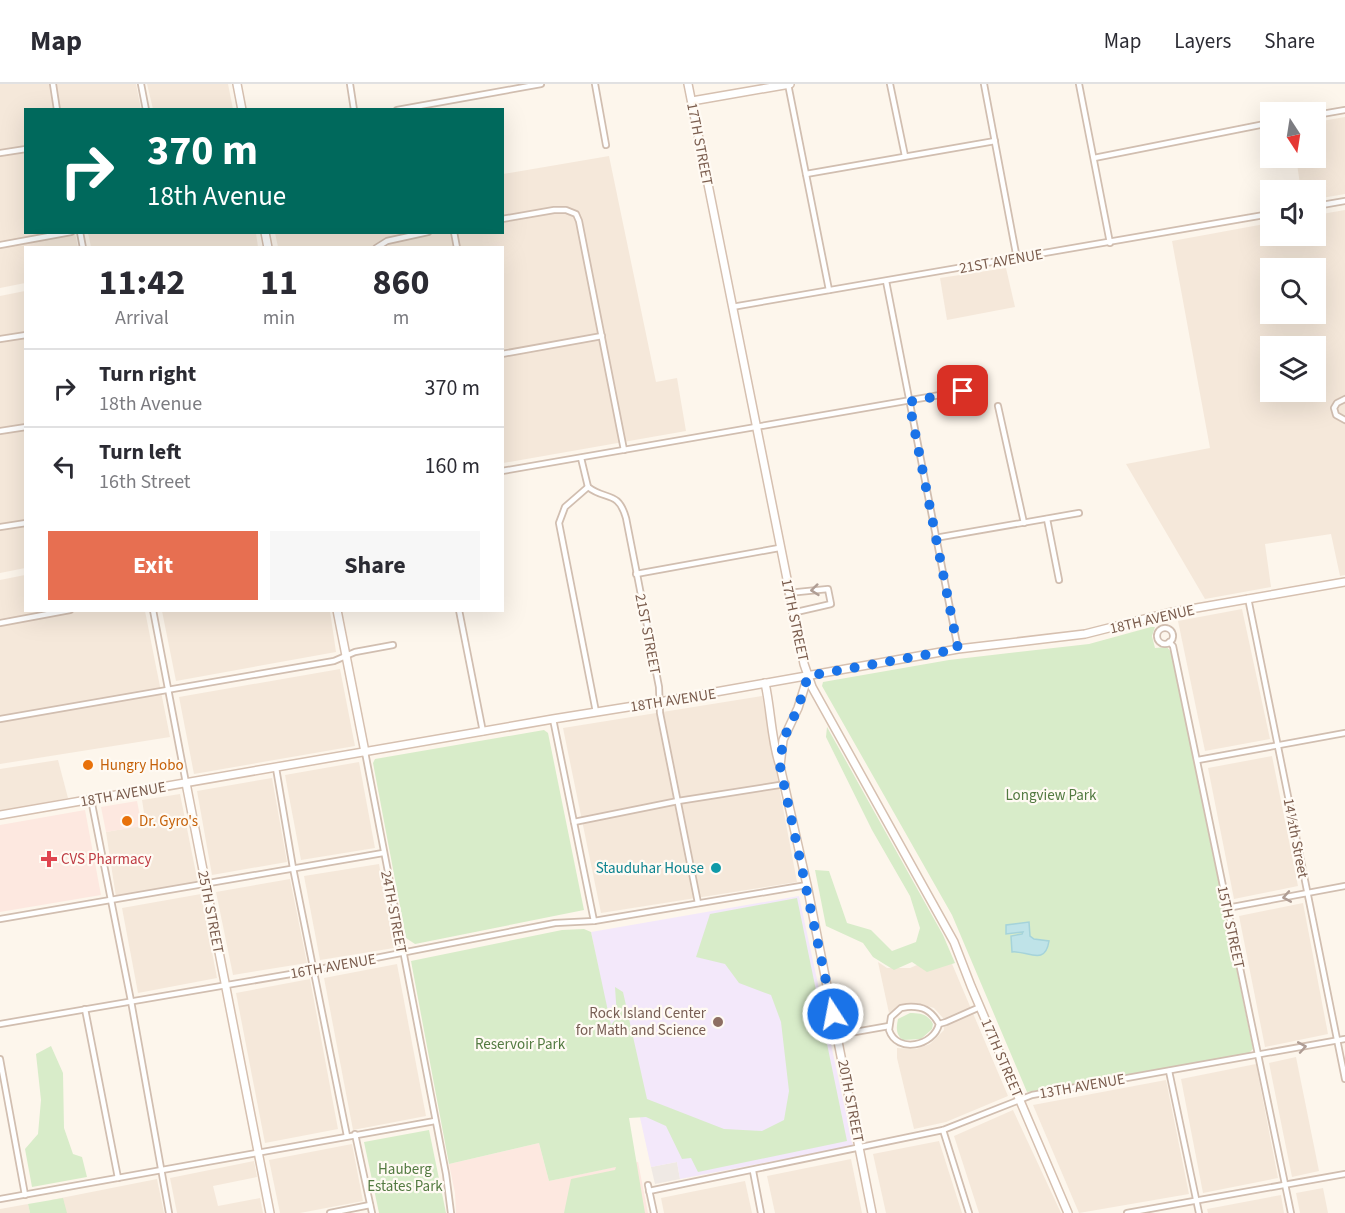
<!DOCTYPE html>
<html lang="en">
<head>
<meta charset="utf-8">
<style>
  :root { --surface:#fff; --page:#f7f7f7; --text:#2b2b33; --muted:#7c7c81; --line:#e1e1e2; --accent:#e76f51 }
  body { margin:0; font-family:"Source Sans 3",sans-serif; background:var(--page); color:var(--text); height:100vh; display:flex; flex-direction:column; font-size:22px; white-space:nowrap }
  * { box-sizing:border-box; margin:0 }
  p { font-size:20px; color:var(--muted) }
  .icon { flex:none; width:33px; height:33px; fill:none; stroke:currentColor; stroke-width:2; stroke-linecap:round; stroke-linejoin:round }
  .map { position:relative; flex:1; overflow:hidden }
  .details { position:absolute; left:24px; top:162px; width:480px; height:366px; display:flex; flex-direction:column; background:var(--surface); border-radius:0px; box-shadow:0 6px 24px #0002 }
  .details>* { flex:none }
  .hud { position:absolute; left:24px; top:24px; width:480px; height:126px; border-radius:0px; box-shadow:0 6px 24px #0002; background:#00695c; color:#fff; overflow:hidden }
  .needle { width:39px; rotate:168deg }
  .controls { position:absolute; left:1260px; top:18px; display:grid; gap:12px }
  .controls a { display:grid; place-items:center; width:66px; height:66px; border-radius:0px; background:var(--surface); box-shadow:0 6px 24px #0002; font-size:30px }
  .pin { position:absolute; display:grid; place-items:center; width:51px; height:51px; color:#fff; margin:-26px; border-radius:12px; box-shadow:0 3px 9px #0006 }
  .me { position:absolute; width:66px; margin:-33px; rotate:349deg; stroke-linejoin:round; filter:drop-shadow(0 0 4px #0008) }
  .turn { display:flex; align-items:center; gap:21px; height:126px; padding:0 24px; font-size:27px }
  .turn .icon { width:78px; height:78px; stroke-width:2.5 }
  .turn b { display:block; font-size:42px; line-height:51px }
  .eta { display:flex; justify-content:space-evenly; align-items:center; height:102px; text-align:center }
  .eta b { font-size:36px; font-weight:700; line-height:42px }
  .primary-button { display:flex; gap:12px; margin-top:auto; padding:12px 24px }
  .primary-button a { flex:1; height:69px; border-radius:0px; background:var(--accent); color:#fff; font-size:24px; font-weight:700; line-height:69px; text-align:center }
  .primary-button a+a { background:var(--page); color:var(--text) }
  ul { padding:0; list-style:none }
  li { display:flex; align-items:center; gap:18px; height:78px; padding:0 24px; border-top:2px solid var(--line) }
  li div { flex:1 }
  li b { display:block; font-size:22px }
  li em { font-style:normal }
  header { display:flex; align-items:center; gap:36px; box-sizing:border-box; height:84px; padding:0 30px; background:var(--surface); border-bottom:2px solid var(--line) }
  header strong { font-size:28px }
  nav { display:flex; gap:33px; margin-inline-start:auto; font-size:21px }
  .map>svg:first-child { display:block }
  .residential { fill:#f5e8da; fill-rule:evenodd }
  .commercial { fill:#fde8e0 }
  .industrial { fill:#efe9e4 }
  .education { fill:#f3e8fa }
  .green { fill:#d8ecc9 }
  .water { fill:#bfe3e8; stroke:#a5d3da; stroke-width:1.5 }
  .lines { fill:none; stroke-linecap:round; stroke-linejoin:round }
  .street-casing { stroke:#d1beb0; stroke-width:8 }
  .secondary-casing { stroke:#d6c0b0; stroke-width:10 }
  .street { stroke:#fff; stroke-width:4.5 }
  .secondary { stroke:#fff; stroke-width:7 }
  .oneway { stroke:#af9d94 }
  .route { stroke:#1a73e8; stroke-width:10; stroke-dasharray:0 18 }
  .food-dot { fill:#e8710a; stroke:#fffaf3; stroke-width:2 }
  .health-dot { fill:#e0444e; stroke:#fffaf3; stroke-width:2 }
  .culture-dot { fill:#0f9aa8; stroke:#fffaf3; stroke-width:2 }
  .education-dot { fill:#8d6e63; stroke:#fffaf3; stroke-width:2 }
  .labels { text-anchor:middle; stroke-width:4.5; stroke-linejoin:round; paint-order:stroke }
  .street-label { font-size:15px; fill:#7a5c4d; stroke:#fffaf3 }
  .food-label { font-size:15px; fill:#c56008; stroke:#fffaf3; text-anchor:start }
  .park-label { font-size:15px; fill:#537a41; stroke:#fffaf3 }
  .health-label { font-size:15px; fill:#be3a42; stroke:#fffaf3; text-anchor:start }
  .culture-label { font-size:15px; fill:#0d838f; stroke:#fffaf3; text-anchor:end }
  .education-label { font-size:15px; fill:#785e54; stroke:#fffaf3; text-anchor:end }
</style>
</head>
<body>
<header>
<strong>Map</strong>
<nav><a>Map</a><a>Layers</a><a>Share</a></nav>
</header>
<div class="map">
<svg width="1345" height="1129" viewBox="0 0 1345 1129">
  <rect width="100%" height="100%" fill="#fdf6ec"/>
  <g class="residential">
    <path d="M0,0H136L141,25L26,26V148L75,149L78,163L26,164L25,199L0,204Z"/>
    <path d="M147,0H228L233,25H153Z"/>
    <path d="M1345,33V110L1316,115V106H1301L1296,74H1316V38Z"/>
    <path d="M609,72L656,298L677,294L686,347L503,379L502,164L278,163L275,149L502,148L503,90Z"/>
    <path d="M1345,126V491L1340,492L1331,450L1265,460L1271,503L1205,515L1126,380L1210,364L1172,157L1270,139V152H1316V131ZM1270,184H1316V230H1270ZM1270,262H1316V308H1270Z"/>
    <path d="M88,149H256L258,163H91Z"/>
    <path d="M1006,184L1015,223L947,236L940,194Z"/>
    <path d="M25,207V484L0,489V212Z"/>
    <path d="M25,491L26,526L145,527L170,653L0,680V496Z"/>
    <path d="M1242,525L1270,655L1205,667L1178,537Z"/>
    <path d="M162,527H330L336,568L176,597Z"/>
    <path d="M340,585L355,662L194,690L179,613Z"/>
    <path d="M762,612L797,798L601,829L563,644Z"/>
    <path d="M1272,672L1298,802L1234,815L1208,684Z"/>
    <path d="M58,676L68,714L0,728V685Z"/>
    <path d="M359,678L375,764L301,776L285,691Z"/>
    <path d="M272,694L287,778L212,791L197,707Z"/>
    <path d="M180,710L198,799L116,813L106,748L146,741L142,716Z"/>
    <path d="M379,780L394,864L320,876L304,792Z"/>
    <path d="M290,795L307,879L233,891L216,808Z"/>
    <path d="M201,810L217,894L138,909L122,824Z"/>
    <path d="M1303,819L1328,950L1265,963L1239,832Z"/>
    <path d="M947,868L1008,1012L946,1038L914,1045L897,974V964L916,965L930,960L944,946L943,934L934,924L917,919L901,921L889,929L878,878L887,884H910Z"/>
    <path d="M397,880L426,1032L353,1046L324,894Z"/>
    <path d="M310,895L338,1045L265,1059L236,909Z"/>
    <path d="M1296,973L1319,1087L1292,1093L1269,979Z"/>
    <path d="M1256,980L1278,1094L1203,1109L1181,995Z"/>
    <path d="M1166,996L1189,1110L1079,1129L1033,1021Z"/>
    <path d="M1013,1026L1061,1129H979L954,1052Z"/>
    <path d="M939,1057L962,1129H886L873,1070Z"/>
    <path d="M352,1060L363,1117L300,1129H280L269,1076Z"/>
    <path d="M851,1075L862,1129H775L767,1092Z"/>
    <path d="M254,1077L257,1093L213,1102L218,1122L260,1114L263,1129H177L170,1094Z"/>
    <path d="M157,1095L164,1129H56L51,1116Z"/>
    <path d="M745,1097L752,1129H664L661,1114Z"/>
    <path d="M1323,1104L1328,1129H1300L1296,1109Z"/>
    <path d="M1281,1111L1284,1129H1208L1207,1125Z"/>
    <path d="M28,1120L30,1129H0V1125Z"/>
  </g>
  <g class="commercial">
    <path d="M137,717L142,742L106,748L101,723Z"/>
    <path d="M85,726L101,811L0,828V741Z"/>
    <path d="M539,1059L549,1097L638,1078L648,1129H456L455,1109L449,1080Z"/>
  </g>
  <path class="industrial" d="M677,1078L680,1095L655,1100L651,1083Z"/>
  <path class="education" d="M799,812L853,1062L680,1095L677,1078L651,1083L639,1029L628,1031L591,848Z"/>
  <g class="green">
    <path d="M1151,543H1155L1152,552L1155,564L1167,563L1171,568L1253,965L1249,969L1027,1008L952,831L822,602L823,598L949,576L1089,560Z"/>
    <path d="M827,643L943,851L955,879L927,888L912,878L894,886L873,873L863,859L826,842L815,786L829,787L847,839L871,846L892,867L916,858L920,844L910,812L872,746L826,653Z"/>
    <path d="M544,646L548,649L584,826L415,860L406,854L373,679L375,675Z"/>
    <path d="M797,814L847,1057L698,1088L691,1074L682,1075L666,1042L646,1033L629,1034L645,1129H564L571,1095L615,1086L616,1083L549,1097L539,1059L449,1080L411,877L562,846L584,845L591,848L611,941L617,933L615,903L623,908L647,1015L724,1045L762,1047L784,1036L789,1007L781,938L771,911L739,899L725,880L696,873L710,830Z"/>
    <path d="M910,929C920,929 928,930 933,940L932,945L921,955L903,956C896,951 896,944 898,935Z"/>
    <path d="M51,962L63,989L64,1044L73,1070L82,1073L87,1093L32,1103L25,1065L38,1050L41,1016L36,970Z"/>
    <path d="M429,1046L446,1129H379L364,1058Z"/>
    <path d="M63,1114L67,1129H30L28,1120Z"/>
  </g>
  <path class="water" d="M1029,838L1030,852L1034,855L1049,857C1045,883 1027,866 1012,868L1011,852L1022,850L1023,848L1006,850V841Z"/>
  <g class="lines">
    <defs>
      <g id="street">
        <path d="M53,0L57,26"/>
        <path d="M141,0L146,26"/>
        <path d="M350,0L354,26"/>
        <path d="M595,0L606,61"/>
        <path d="M788,0L829,206"/>
        <path d="M890,0L905,72"/>
        <path d="M984,0L1017,175"/>
        <path d="M1079,0L1110,159"/>
        <path d="M397,26L541,0"/>
        <path d="M1316,31L1345,26"/>
        <path d="M0,69L26,65"/>
        <path d="M1094,74L1270,39"/>
        <path d="M806,90L995,57"/>
        <path d="M1316,122L1345,117"/>
        <path d="M502,135L554,126H566L576,130L579,137L624,366"/>
        <path d="M80,148L83,164"/>
        <path d="M454,148L457,164"/>
        <path d="M0,161L71,148"/>
        <path d="M376,164L387,157L428,148"/>
        <path d="M886,197L958,565"/>
        <path d="M732,223L1270,130"/>
        <path d="M0,255L26,251"/>
        <path d="M502,270L602,252"/>
        <path d="M1345,315L1337,319L1334,324L1336,331L1345,336"/>
        <path d="M998,322L1024,439"/>
        <path d="M0,347L26,343"/>
        <path d="M581,374L588,403C606,417 618,406 626,434L659,603L660,629L698,819"/>
        <path d="M502,387L963,307"/>
        <path d="M588,403L565,423L559,439L596,628"/>
        <path d="M1047,435L1059,496"/>
        <path d="M0,443L26,439"/>
        <path d="M935,454L1079,429"/>
        <path d="M636,490L779,464"/>
        <path d="M788,509L828,505L831,520L792,529"/>
        <path d="M1248,514L1345,995"/>
        <path d="M153,526L186,699"/>
        <path d="M459,526L483,648"/>
        <path d="M0,539L70,526"/>
        <circle cx="1165" cy="552" r="8"/>
        <path d="M1169,558L1173,562L1291,1129"/>
        <path d="M0,635L334,577L355,568L393,561"/>
        <path d="M553,635L594,837"/>
        <path d="M365,668L446,1090L451,1129"/>
        <path d="M1198,676L1345,649"/>
        <path d="M276,684L293,784L347,1052"/>
        <path d="M91,715L131,917L169,1129"/>
        <path d="M574,738L678,717L786,700"/>
        <path d="M1227,824L1345,802"/>
        <path d="M0,835L383,769"/>
        <path d="M907,923C923,922 931,926 939,940C934,962 897,970 889,946L891,933L901,924Z"/>
        <path d="M85,925L118,1094"/>
        <path d="M0,940L314,886L555,839L594,837L807,801"/>
        <path d="M939,940L946,938L980,923"/>
        <path d="M838,951L889,942"/>
        <path d="M0,975L25,1111"/>
        <path d="M1169,987L1199,1129"/>
        <path d="M943,1046L969,1129"/>
        <path d="M355,1050L372,1129"/>
        <path d="M753,1087L761,1129"/>
        <path d="M648,1101L654,1129"/>
        <path d="M649,1107L943,1046L1032,1011L1345,955"/>
        <path d="M0,1115L435,1037"/>
        <path d="M330,1129L370,1121"/>
        <path d="M1127,1129L1345,1090"/>
      </g>
      <g id="secondary">
        <path d="M237,0L242,26"/>
        <path d="M688,0L804,580L812,603L954,858L971,902L1068,1129"/>
        <path d="M692,17L790,0"/>
        <path d="M265,148L268,164"/>
        <path d="M337,526L365,668"/>
        <path d="M808,592L798,624L783,656L780,682L807,801L872,1129"/>
        <path d="M765,599C771,626 771,653 779,679"/>
        <path d="M186,699L270,1129"/>
        <path d="M0,731L553,635L659,618L958,565L1085,550L1168,529L1345,498"/>
      </g>
    </defs>
    <use href="#street" class="street-casing"/>
    <use href="#secondary" class="secondary-casing"/>
    <use href="#street" class="street"/>
    <use href="#secondary" class="secondary"/>
  </g>
  <defs><path id="oneway-chevron" d="M-2-3.5L2.5 0L-2 3.5" fill="none" stroke-width="1.6" stroke-linecap="round" stroke-linejoin="round" transform="scale(1.5)"/></defs>
  <g class="oneway">
    <use href="#oneway-chevron" transform="translate(815 506) rotate(174)"/>
    <use href="#oneway-chevron" transform="translate(1287 813) rotate(170)"/>
    <use href="#oneway-chevron" transform="translate(1302 963) rotate(-10)"/>
  </g>
  <g class="lines">
    <path class="route" d="M833,930L780,682L783,656L798,624L808,592L958,565L909,318L963,307"/>
  </g>
  <g class="food-dot">
    <circle cx="88" cy="681" r="6"/>
    <circle cx="127" cy="737" r="6"/>
  </g>
  <path class="health-dot" d="M46 766h6v6h6v6h-6v6h-6v-6h-6v-6h6z"/>
  <circle class="culture-dot" cx="716" cy="784" r="6"/>
  <circle class="education-dot" cx="718" cy="938" r="6"/>
  <g class="labels">
    <g class="street-label">
      <text transform="translate(700 60) rotate(79)" y="5">17TH STREET</text>
      <text transform="translate(1001 177) rotate(-10)" y="5">21ST AVENUE</text>
      <text transform="translate(1152 535) rotate(-13)" y="5">18TH AVENUE</text>
      <text transform="translate(795 536) rotate(78)" y="5">17TH STREET</text>
      <text transform="translate(648 550) rotate(79)" y="5">21ST STREET</text>
      <text transform="translate(673 616) rotate(-9)" y="5">18TH AVENUE</text>
      <text transform="translate(123 710) rotate(-10)" y="5">18TH AVENUE</text>
      <text transform="translate(1296 754) rotate(79)" y="5">14½th Street</text>
      <text transform="translate(211 828) rotate(79)" y="5">25TH STREET</text>
      <text transform="translate(394 828) rotate(79)" y="5">24TH STREET</text>
      <text transform="translate(1231 843) rotate(78)" y="5">15TH STREET</text>
      <text transform="translate(333 882) rotate(-10)" y="5">16TH AVENUE</text>
      <text transform="translate(1002 974) rotate(67)" y="5">17TH STREET</text>
      <text transform="translate(1082 1002) rotate(-10)" y="5">13TH AVENUE</text>
      <text transform="translate(851 1017) rotate(79)" y="5">20TH STREET</text>
    </g>
    <g class="food-label">
      <text x="100" y="686">Hungry Hobo</text>
      <text x="139" y="742">Dr. Gyro's</text>
    </g>
    <g class="park-label">
      <text x="1051" y="716">Longview Park</text>
      <text x="520" y="965">Reservoir Park</text>
      <text x="405" y="1090">Hauberg<tspan x="405" dy="17">Estates Park</tspan></text>
    </g>
    <g class="health-label">
      <text x="61" y="780">CVS Pharmacy</text>
    </g>
    <g class="culture-label">
      <text x="704" y="789">Stauduhar House</text>
    </g>
    <g class="education-label">
      <text x="706" y="934">Rock Island Center<tspan x="706" dy="17">for Math and Science</tspan></text>
    </g>
  </g>
</svg>
<div class="controls">
<a><svg class="needle" viewBox="-14 -14 28 28"><path d="M0-13l5 13h-10z" fill="#e53935"/><path d="M0 13l5-13h-10z" fill="#7c7c81"/></svg></a>
<a><svg class="icon" aria-label="sound" viewBox="0 0 24 24"><path d="M4 9h4l5-4v14l-5-4H4zM17 9q2 3 0 6"/></svg></a>
<a><svg class="icon" aria-label="search" viewBox="0 0 24 24"><circle cx="10" cy="10" r="6"/><path d="M15 15l6 6"/></svg></a>
<a><svg class="icon" aria-label="layers" viewBox="0 0 24 24"><path d="M12 4l9 5-9 5-9-5zM3 14l9 5 9-5"/></svg></a>
</div>
<div class="pin" style="left:963px;top:307px;background:#d93025"><svg class="icon" aria-label="arrive" viewBox="0 0 24 24"><path d="M6 21V4h12l-3 4 3 4H6"/></svg></div>
<svg class="me" style="left:833px;top:930px" viewBox="-20 -20 40 40"><circle r="17" fill="#1a73e8" stroke="#fff" stroke-width="3"/><path d="M0-11L8 9 0 5-8 9z" fill="#fff"/></svg>
<div class="hud">
<div class="turn"><svg class="icon" aria-label="right" viewBox="0 0 24 24"><path d="M7 20v-9h11M14 6l5 5-5 5"/></svg><div><b>370 m</b>18th Avenue</div></div>
</div>
<section class="details">
<div class="eta">
<div><b>11:42</b><p>Arrival</p></div>
<div><b>11</b><p>min</p></div>
<div><b>860</b><p>m</p></div>
</div>
<ul>
<li><svg class="icon" aria-label="right" viewBox="0 0 24 24"><path d="M7 20v-9h11M14 6l5 5-5 5"/></svg><div><b>Turn right</b><p>18th Avenue</p></div><em>370 m</em></li>
<li><svg class="icon" aria-label="left" viewBox="0 0 24 24"><path d="M17 20v-9H6M10 6l-5 5 5 5"/></svg><div><b>Turn left</b><p>16th Street</p></div><em>160 m</em></li>
</ul>
<div class="primary-button"><a>Exit</a><a>Share</a></div>
</section>
</div>
</body>
</html>
